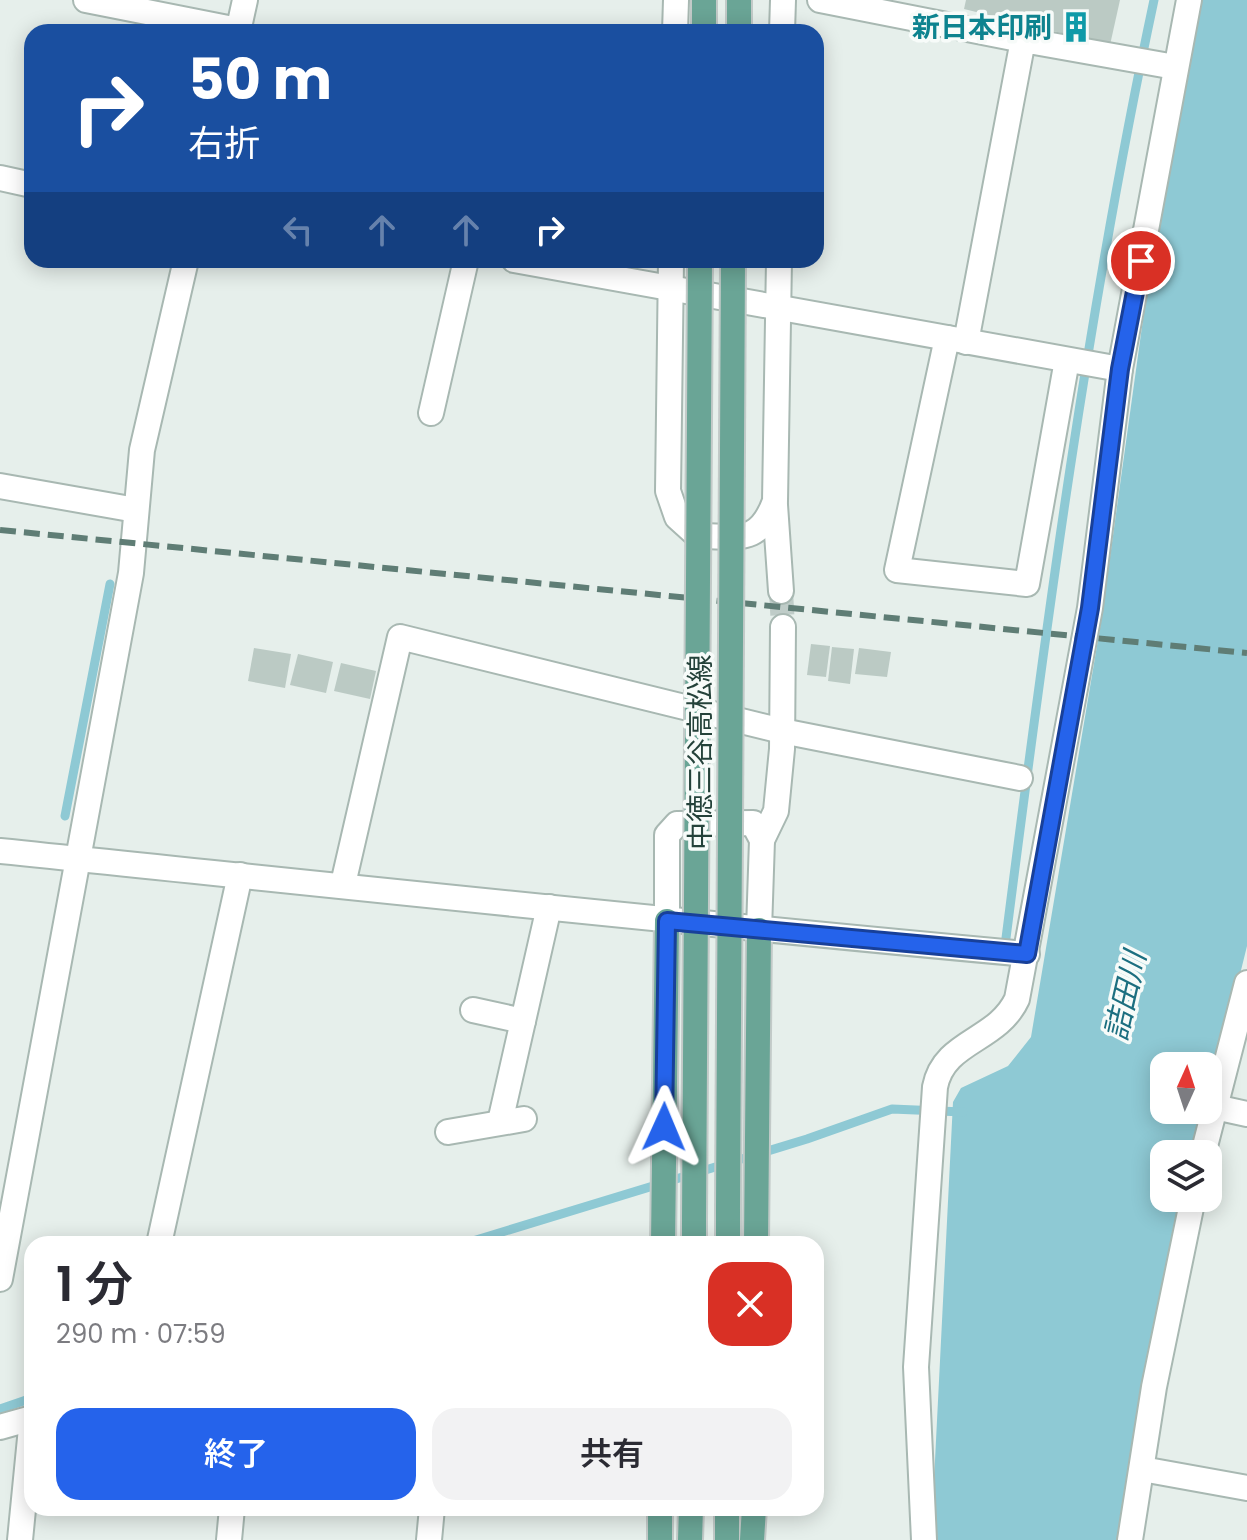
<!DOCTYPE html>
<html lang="ja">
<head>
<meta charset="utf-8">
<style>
  :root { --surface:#fff; --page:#f2f2f3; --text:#2b2b33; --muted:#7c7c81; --accent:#2563eb }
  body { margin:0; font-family:Poppins,"Noto Sans JP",sans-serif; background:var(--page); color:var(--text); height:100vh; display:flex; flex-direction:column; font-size:30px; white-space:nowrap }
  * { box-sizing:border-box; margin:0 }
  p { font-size:26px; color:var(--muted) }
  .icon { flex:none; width:44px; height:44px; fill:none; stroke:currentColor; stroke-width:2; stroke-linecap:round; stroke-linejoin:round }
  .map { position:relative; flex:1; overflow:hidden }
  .panel { position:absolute; left:24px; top:1236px; width:800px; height:280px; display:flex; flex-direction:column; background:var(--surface); border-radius:24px; box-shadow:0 4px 20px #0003 }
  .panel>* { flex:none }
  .top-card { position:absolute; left:24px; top:24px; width:800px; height:244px; border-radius:24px; box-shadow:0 4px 20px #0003; background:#1a4fa0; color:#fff; overflow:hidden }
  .needle { width:52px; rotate:3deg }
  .controls { position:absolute; left:1150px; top:1052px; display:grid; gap:16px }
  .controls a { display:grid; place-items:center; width:72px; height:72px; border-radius:16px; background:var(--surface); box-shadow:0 4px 20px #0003; font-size:40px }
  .pin { position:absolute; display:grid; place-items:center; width:68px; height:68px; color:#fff; margin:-34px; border:4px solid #fff; border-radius:50%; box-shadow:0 2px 8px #0007 }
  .me { position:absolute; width:88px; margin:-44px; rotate:1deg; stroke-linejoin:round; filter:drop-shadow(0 0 6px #0008) }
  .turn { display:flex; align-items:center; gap:28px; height:168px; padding:0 32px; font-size:36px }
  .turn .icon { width:104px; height:104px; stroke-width:2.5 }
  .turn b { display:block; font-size:56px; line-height:68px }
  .lanes { display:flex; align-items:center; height:76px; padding:0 32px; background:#0003; justify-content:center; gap:40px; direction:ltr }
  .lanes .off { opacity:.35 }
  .round { display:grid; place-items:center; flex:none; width:84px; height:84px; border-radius:24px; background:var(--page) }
  .head { display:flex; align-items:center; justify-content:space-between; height:136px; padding:0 32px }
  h1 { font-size:48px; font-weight:600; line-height:60px }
  .button { display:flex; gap:16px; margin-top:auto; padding:16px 32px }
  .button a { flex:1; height:92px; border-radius:24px; background:var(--accent); color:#fff; font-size:32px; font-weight:600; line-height:92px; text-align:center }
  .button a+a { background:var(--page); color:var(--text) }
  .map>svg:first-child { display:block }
  .water { fill:#8ec9d4 }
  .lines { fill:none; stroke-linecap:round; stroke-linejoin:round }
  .stream { stroke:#8ec9d4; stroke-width:9 }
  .building { fill:#bbcac4 }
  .street-tunnel { stroke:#bfccc8; stroke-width:24; stroke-dasharray:24 12; stroke-linecap:butt }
  .street-casing { stroke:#a8b8b2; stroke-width:28 }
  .primary-casing { stroke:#c2cac8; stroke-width:28 }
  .street { stroke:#fff; stroke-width:24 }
  .primary { stroke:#6aa596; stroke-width:24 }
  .rail { stroke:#5f7d75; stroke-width:6; stroke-dasharray:16 8; stroke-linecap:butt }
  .primary-bridge-casing { stroke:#c2cac8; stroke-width:28; stroke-linecap:butt }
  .primary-bridge { stroke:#6aa596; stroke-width:24 }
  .route-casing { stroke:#184099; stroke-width:20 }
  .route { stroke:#2563eb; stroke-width:14 }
  .labels { text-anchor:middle; stroke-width:7; stroke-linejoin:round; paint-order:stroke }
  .culture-label { font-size:28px; font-weight:bold; fill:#0d838f; stroke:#f7fbf9; text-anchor:end }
  .street-label { font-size:28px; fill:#24423a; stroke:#f7fbf9 }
  .water-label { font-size:30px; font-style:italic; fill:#1c6f80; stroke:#f7fbf9 }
</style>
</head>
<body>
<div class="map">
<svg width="1247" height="1540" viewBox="0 0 1247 1540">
  <rect width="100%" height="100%" fill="#e6efeb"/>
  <path class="water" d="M1197,0H1247V946L1208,1104V1066H1164V1110H1207L1196,1154H1164V1198H1185L1119,1540H931L953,1102L961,1088L1008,1066L1031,1037L1101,622L1145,305Z"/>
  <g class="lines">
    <g class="stream">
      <path d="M65,816L110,584"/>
      <path d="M1006,938C1046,625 1088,309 1154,0"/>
      <path d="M463,1244L807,1139L892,1109L963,1112"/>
      <path d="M0,1409L32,1398"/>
    </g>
  </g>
  <g class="building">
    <path d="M966,0H1120L1110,45L964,9Z"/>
    <path d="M811,644L830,646L826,677L807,675Z"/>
    <path d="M832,647L854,649L850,684L828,681Z"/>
    <path d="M254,648L291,654L285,688L248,681Z"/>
    <path d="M859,648L891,652L887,677L855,674Z"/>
    <path d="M298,654L333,662L326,693L290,685Z"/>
    <path d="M341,663L376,671L370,699L334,691Z"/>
  </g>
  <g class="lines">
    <path class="street-tunnel" d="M781,591L783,627"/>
    <defs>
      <g id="street">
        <path d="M86,0L238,30"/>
        <path d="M820,0L1023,40"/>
        <path d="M238,32L245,0"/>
        <path d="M675,32L676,0"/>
        <path d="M782,32L783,0"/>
        <path d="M0,178L32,185"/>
        <path d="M514,260L1120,369"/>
        <path d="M671,260L668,491L677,517L698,536C739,536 759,545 775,501L779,260"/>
        <path d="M947,338L897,570L1027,584L1067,360"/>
        <path d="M966,342L1023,40L1175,67"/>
        <path d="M431,413L466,260"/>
        <path d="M0,486L136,510"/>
        <path d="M775,505L781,591"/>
        <path d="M762,840L776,811L782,749L783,627"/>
        <path d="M0,851C342,886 684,923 1027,954"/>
        <path d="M343,884L400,637L782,731L1020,778"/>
        <path d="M667,921V835L677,824L753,823L762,840L759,930"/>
        <path d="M473,1010L523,1021"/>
        <path d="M1215,1107L1247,1114"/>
        <path d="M500,1122L549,907"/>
        <path d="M448,1132L524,1119"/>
        <path d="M1203,1154L1247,983"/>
        <path d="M159,1244L240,875"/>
        <path d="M0,1279L131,573L142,450L186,260"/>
        <path d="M0,1427L32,1418"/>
        <path d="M1142,1469L1247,1488"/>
        <path d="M20,1540L32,1418"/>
        <path d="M229,1540L232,1508"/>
        <path d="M429,1540L432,1508"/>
        <path d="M924,1540L916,1367L935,1087C944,1040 997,1042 1017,999L1090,608L1120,369L1189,0"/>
        <path d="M1130,1540L1154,1387L1193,1198"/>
      </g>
      <g id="primary">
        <path d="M704,32V0"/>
        <path d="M739,32V0"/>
        <path d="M663,1244L667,921"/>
        <path d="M694,1244V1220"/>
        <path d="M728,1244V1209"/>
        <path d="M756,1244L759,930"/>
        <path d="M660,1540V1508"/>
        <path d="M690,1540L691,1508"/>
        <path d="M727,1540V1508"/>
        <path d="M752,1540L754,1508"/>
      </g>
    </defs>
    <use href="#street" class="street-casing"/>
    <use href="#primary" class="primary-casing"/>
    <use href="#street" class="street"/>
    <use href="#primary" class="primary"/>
    <path class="rail" d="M0,530L1247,653"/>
    <defs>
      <g id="primary-bridge">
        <path d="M728,1209L733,260"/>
        <path d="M694,1220L700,260"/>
      </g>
    </defs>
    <use href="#primary-bridge" class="primary-bridge-casing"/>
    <use href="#primary-bridge" class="primary-bridge"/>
  </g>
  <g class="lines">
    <defs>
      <path id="route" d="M664,1127L667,921L1027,954L1090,608L1120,369L1141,261"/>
    </defs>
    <use href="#route" class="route-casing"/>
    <use href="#route" class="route"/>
  </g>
  <defs>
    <symbol id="building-bare" viewBox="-9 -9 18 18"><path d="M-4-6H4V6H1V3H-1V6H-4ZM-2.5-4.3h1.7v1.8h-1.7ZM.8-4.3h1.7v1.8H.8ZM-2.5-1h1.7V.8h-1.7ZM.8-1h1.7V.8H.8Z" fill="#0f9aa8" stroke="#f7fbf9" stroke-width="2.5" paint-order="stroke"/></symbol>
  </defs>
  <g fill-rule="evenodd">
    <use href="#building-bare" x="1054" y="5" width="44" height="44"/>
  </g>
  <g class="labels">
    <g class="culture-label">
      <text x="1052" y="37">新日本印刷</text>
    </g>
    <g class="street-label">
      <text transform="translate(700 752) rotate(-90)" y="10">中徳三谷高松線</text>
    </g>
    <g class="water-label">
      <text transform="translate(1126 996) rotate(-77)" y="10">詰田川</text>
    </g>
  </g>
</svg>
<div class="controls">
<a><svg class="needle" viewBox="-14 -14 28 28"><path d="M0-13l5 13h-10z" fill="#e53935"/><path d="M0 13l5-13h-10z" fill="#7c7c81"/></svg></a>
<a><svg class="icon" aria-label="layers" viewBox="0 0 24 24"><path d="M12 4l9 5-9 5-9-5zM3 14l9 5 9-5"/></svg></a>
</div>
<div class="pin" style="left:1141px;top:261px;background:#d93025"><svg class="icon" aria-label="arrive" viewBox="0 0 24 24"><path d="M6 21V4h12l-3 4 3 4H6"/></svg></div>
<svg class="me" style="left:664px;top:1127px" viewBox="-20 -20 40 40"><path d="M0-17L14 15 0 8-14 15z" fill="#2563eb" stroke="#fff" stroke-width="4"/></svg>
<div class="top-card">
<div class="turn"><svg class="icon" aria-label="right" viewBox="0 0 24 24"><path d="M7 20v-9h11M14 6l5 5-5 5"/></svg><div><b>50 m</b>右折</div></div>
<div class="lanes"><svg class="icon off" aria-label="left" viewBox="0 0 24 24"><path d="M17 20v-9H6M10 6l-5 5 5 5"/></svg><svg class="icon off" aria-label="ahead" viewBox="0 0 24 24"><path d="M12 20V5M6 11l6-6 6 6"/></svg><svg class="icon off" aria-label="ahead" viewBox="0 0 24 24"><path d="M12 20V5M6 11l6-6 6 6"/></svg><svg class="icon" aria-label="right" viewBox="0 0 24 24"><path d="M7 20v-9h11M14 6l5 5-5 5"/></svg></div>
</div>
<section class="panel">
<div class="head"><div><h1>1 分</h1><p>290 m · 07:59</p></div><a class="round" style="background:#d93025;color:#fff"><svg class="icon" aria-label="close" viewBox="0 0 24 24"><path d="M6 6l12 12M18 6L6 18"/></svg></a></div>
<div class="button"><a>終了</a><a>共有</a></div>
</section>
</div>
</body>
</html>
